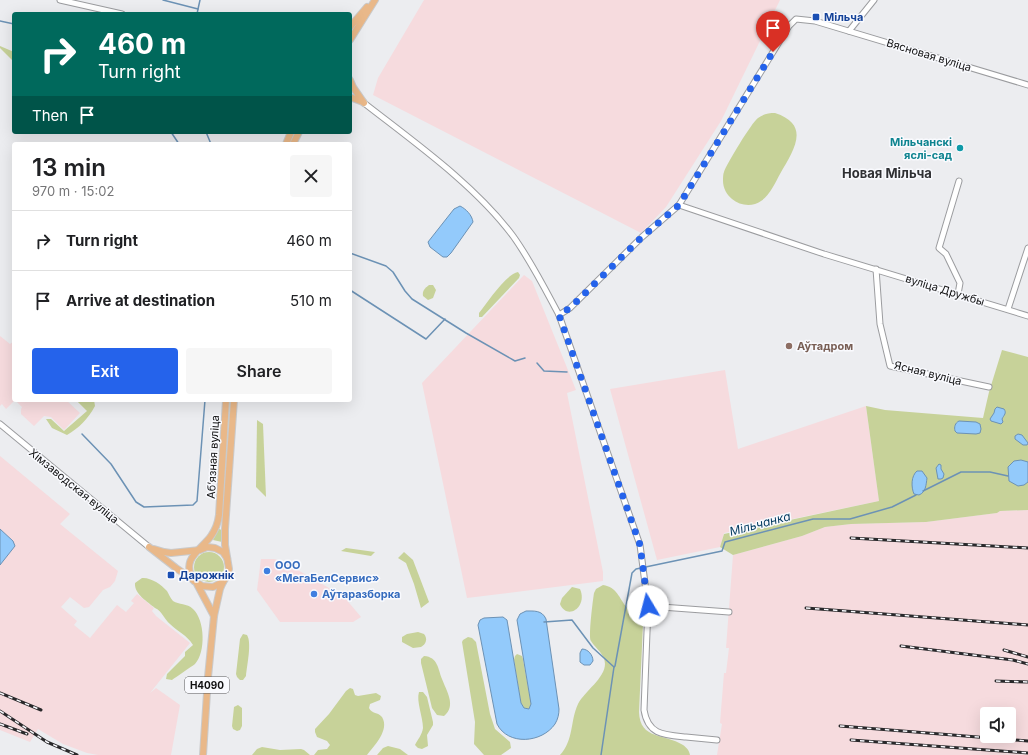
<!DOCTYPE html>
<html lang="en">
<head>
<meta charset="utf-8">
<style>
  :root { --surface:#fff; --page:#f6f6f6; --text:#202124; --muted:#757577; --line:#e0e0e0; --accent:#2563eb }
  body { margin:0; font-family:Inter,sans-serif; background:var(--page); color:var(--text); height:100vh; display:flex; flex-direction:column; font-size:15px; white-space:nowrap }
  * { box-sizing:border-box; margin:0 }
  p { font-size:13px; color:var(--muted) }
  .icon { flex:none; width:22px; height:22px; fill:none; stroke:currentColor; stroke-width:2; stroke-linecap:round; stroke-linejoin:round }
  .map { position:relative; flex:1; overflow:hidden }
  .drawer { position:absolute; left:12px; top:142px; width:340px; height:260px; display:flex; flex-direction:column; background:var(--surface); border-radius:4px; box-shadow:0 4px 16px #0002 }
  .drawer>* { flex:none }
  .banner { position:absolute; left:12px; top:12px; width:340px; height:122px; border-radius:4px; box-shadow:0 4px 16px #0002; background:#00695c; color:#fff; overflow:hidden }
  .buttons { position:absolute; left:980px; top:707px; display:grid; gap:8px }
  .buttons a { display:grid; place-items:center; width:36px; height:36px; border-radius:4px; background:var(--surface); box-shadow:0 4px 16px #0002; font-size:20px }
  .pin { position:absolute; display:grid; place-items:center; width:34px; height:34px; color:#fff; margin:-41px -17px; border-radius:50% 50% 50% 0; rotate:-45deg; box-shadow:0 0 4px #0007 }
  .pin .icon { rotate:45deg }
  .me { position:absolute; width:44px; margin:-22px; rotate:352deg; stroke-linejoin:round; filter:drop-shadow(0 0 3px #0008) }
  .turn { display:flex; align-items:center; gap:14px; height:84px; padding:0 20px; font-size:18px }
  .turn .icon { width:52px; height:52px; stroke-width:2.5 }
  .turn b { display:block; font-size:28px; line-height:34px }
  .then { display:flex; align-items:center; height:38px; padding:0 20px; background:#0003; gap:8px; font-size:15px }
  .round { display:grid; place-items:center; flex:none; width:42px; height:42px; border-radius:4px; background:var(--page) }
  .summary { display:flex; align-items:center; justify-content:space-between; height:68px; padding:0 20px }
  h1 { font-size:24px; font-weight:600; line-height:30px }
  .cta { display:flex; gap:8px; margin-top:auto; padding:8px 20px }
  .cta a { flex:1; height:46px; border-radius:4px; background:var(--accent); color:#fff; font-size:16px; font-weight:600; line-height:46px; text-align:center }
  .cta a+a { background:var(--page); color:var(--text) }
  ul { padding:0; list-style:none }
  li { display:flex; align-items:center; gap:12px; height:60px; padding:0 20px; border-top:1px solid var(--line) }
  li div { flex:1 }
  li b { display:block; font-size:15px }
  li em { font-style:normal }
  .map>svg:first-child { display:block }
  .industrial { fill:#f6dbde; fill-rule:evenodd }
  .green { fill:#c7d299 }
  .water { fill:#93cafb; stroke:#6c92b5 }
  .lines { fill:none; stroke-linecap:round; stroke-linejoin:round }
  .stream { stroke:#6c92b5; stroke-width:1.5 }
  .minor-casing { stroke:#9b9c9f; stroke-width:7 }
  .major-casing { stroke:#cacacb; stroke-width:8 }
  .minor { stroke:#fff; stroke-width:5 }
  .major { stroke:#e9b889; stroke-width:6 }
  .rail-casing { stroke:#28282a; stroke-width:3 }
  .rail { stroke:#f9fafe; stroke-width:1.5; stroke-dasharray:4.5; stroke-linecap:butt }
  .route { stroke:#2563eb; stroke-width:7; stroke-dasharray:0 12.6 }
  .transit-dot { fill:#1a4fb4; stroke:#f9fafe; stroke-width:1.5 }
  .culture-dot { fill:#0f9aa8; stroke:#f9fafe; stroke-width:1.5 }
  .education-dot { fill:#8d6e63; stroke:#f9fafe; stroke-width:1.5 }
  .shop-dot { fill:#3f7fe0; stroke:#f9fafe; stroke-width:1.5 }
  .labels { text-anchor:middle; stroke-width:3; stroke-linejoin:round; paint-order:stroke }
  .shield { fill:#f9fafe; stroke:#565658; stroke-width:1 }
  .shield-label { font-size:10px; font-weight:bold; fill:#101011 }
  .transit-label { font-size:11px; font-weight:bold; fill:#164399; stroke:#f9fafe; text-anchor:start }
  .street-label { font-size:11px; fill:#101011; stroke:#f9fafe }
  .culture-label { font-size:11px; font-weight:bold; fill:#0d838f; stroke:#f9fafe; text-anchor:end }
  .education-label { font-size:11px; font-weight:bold; fill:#785e54; stroke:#f9fafe; text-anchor:start }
  .shop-label { font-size:11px; font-weight:bold; fill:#366cbe; stroke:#f9fafe; text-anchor:start }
  .water-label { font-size:12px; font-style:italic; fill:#00385e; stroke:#f9fafe }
  .quarter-label { font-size:13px; font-weight:bold; fill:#303134; stroke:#f9fafe }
</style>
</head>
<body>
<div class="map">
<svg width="1028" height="755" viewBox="0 0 1028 755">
  <rect width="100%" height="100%" fill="#ecedf0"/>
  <g class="industrial">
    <path d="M424,0H780L721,121L666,207L641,233L373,95L378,78Z"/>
    <path d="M524,275L532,281L576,390L567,393L603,572V581L467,598L422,383Z"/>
    <path d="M0,336L10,344L14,341V400H66L80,413L64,430L51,417L44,416L34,426L21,414V409L22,407L15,400L6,409L2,404L0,406Z"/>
    <path d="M725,370L738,449L866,406L879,501L724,533L720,547L657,560L610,389Z"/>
    <path d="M0,456L70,514L60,524L118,571L115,581L110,587L103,590L89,607L84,608L70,597L61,607L77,621L74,625L90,638L117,605L126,612L134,603L131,601L137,594L154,608L152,611L156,616L190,643L150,693L156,688L180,705L171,755H98L87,753L63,744L38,729L30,742L0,730Z"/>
    <path d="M1028,510V755H717L722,724L720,723L724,673H726L729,648H726L733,555L802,536L825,527L851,524L926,522L997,513L1000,511ZM987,714H1009V736H987Z"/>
    <path d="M261,559H274L282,561L336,592L345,598L361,617L353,622H280L257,590Z"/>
  </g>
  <g class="green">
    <path d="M0,46L14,52V62L0,48Z"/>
    <path d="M775,113C812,125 793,151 780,174C775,183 770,195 761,201C753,207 740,206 732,199C727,195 723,188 723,181C723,178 723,174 724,172C726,165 752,122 758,118C763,114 769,113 775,113Z"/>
    <path d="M518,272L520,275L519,278L482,317H479V313C488,302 505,275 518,272Z"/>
    <path d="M429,285H433L436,290L433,298L428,300L423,296C422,291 425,288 429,285Z"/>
    <path d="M1002,350L1028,357V510L1000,511L997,513L926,522L851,524L825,527L802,536L733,555L720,547L724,534L879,501L866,406L885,410L983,418L989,392Z"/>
    <path d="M76,400H94L95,406C88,419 79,428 67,435L52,428L46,419H51L64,431L87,411Z"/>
    <path d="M229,400H230L223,520H221Z"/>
    <path d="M257,420L263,424L266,497L256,487Z"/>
    <path d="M219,529L222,530V542L213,540Z"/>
    <path d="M346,548L375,552L371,556L341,551Z"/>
    <circle cx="209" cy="567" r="15"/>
    <path d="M404,552L413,560L429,602L421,608L414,584L406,563L398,558Z"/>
    <path d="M142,578C150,577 161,584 167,591C169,594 170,598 173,601C179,605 187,603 193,609C205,620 206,652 195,664C191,667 176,677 172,680L166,679L167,674L185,656V652L193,645C187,635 178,632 170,624C164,619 162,611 155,608C148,602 134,594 135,583Z"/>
    <path d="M603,585C617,587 619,598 627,608C631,613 638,615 642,619L643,624L639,712C640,740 664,733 683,745C687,748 689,750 690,755H560C574,740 570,721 578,704C585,691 605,678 605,664C605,654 596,649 591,641C588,638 593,599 594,593L596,589Z"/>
    <path d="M572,587L580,589C588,607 567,621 560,604L562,598Z"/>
    <path d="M418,632L424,634C428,639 426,644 421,647L413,648L402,642V637L407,634Z"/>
    <path d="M243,634L247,635C252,643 247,665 246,676L243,680H240L237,677L236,674L240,639Z"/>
    <path d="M468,637L472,638L476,642L490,714L495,729L510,742L511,748L501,755H484L474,744L475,722L462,642L463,640Z"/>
    <path d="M517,654L522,656L523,659L531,704L529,709L524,708L521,703L514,660L515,656Z"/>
    <path d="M424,656C438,657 438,669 442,679C446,690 457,706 444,716L437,715L432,708L421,663V659Z"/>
    <path d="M350,688L353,689L355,695L358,696L376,693L381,696L380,700L370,704L369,708C372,714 378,712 382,717C390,730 374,746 367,755H314L318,750L327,749L330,745L327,741L317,737L315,732V729L329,714L346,691Z"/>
    <path d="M419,692H423L427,697L433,722V725L427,735L428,746L422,749L418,748L415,745C418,739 422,735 423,728C423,717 416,701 419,692Z"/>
    <path d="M238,705L242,708V726L240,730L237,731L233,729L232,726L234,707Z"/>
    <path d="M388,746L400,749L408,755H377L383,748Z"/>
    <path d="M262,747L280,750L301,749L304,750L310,755H252L257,749Z"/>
  </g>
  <g class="water">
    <path d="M460,206C466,209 472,215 473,222L451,253L447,257H443L430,247L428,242L454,209Z"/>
    <path d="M997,407L1004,409C1007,413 1004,415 1002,419L1003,422L1001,424L991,421L990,419L994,413L995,409Z"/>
    <path d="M959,421L976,422L980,424L981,429L980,433L976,434L957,433L955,431C954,427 955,423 959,421Z"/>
    <path d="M1018,434L1022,435L1028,443L1027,445H1023L1015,439V436Z"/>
    <path d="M1021,460L1028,462V482L1024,485L1018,486L1009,481L1008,467L1014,461Z"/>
    <path d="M939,464L941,465V469L944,474L943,478L941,479H938L936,468Z"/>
    <path d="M917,471H922L927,478C926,485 926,492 919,495L914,494C911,487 911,476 917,471Z"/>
    <path d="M0,529L13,541L15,546L0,565Z"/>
    <path d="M526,611C534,611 542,610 546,619L559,709C559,714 558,719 555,724C542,743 508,746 497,724L478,625L480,620L484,618L503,617L507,620L521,703L524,708L529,709L531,704L517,620L520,614Z"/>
    <path d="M582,649C588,649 593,655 593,661L590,665H584L580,662V653Z"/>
  </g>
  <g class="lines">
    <g class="stream">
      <path d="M163,0L198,9L200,0"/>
      <path d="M197,14L198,9"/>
      <path d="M0,21L14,24"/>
      <path d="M171,132L179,144"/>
      <path d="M206,132L211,144"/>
      <path d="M350,253L386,266L393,272L405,291L412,299L466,333L515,361L525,358"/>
      <path d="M350,290L426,339L445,319"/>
      <path d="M537,363L544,371L567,372"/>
      <path d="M82,434L111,464L136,502L144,507L193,505L197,501L205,400"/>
      <path d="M923,491L961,472H990L1008,476"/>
      <path d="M544,622L572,620L593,648L614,667"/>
      <path d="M601,755L614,667L615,666L632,573L636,569L722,551L725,542L813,519H850L892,507L916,495"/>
    </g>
    <defs>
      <g id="minor">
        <path d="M60,0L122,14"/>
        <path d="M849,31L874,0"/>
        <path d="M364,103C414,142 475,185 513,236C531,261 545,289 559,315L640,545L648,606L644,710C648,735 664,735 686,737C696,738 706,739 717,740"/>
        <path d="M679,205L824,254L1028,316"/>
        <path d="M876,269L880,324L890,366L989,387"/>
        <path d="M958,294L960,283L946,254L939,248L959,181"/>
        <path d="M1008,309L1028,248"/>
        <path d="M559,315L570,308L642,237L679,205L789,26L796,19L815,21L1028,85"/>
        <path d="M0,424L149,547"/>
        <path d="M648,606L729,612"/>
      </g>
      <g id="major">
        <path d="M350,27L367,7"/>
        <path d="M350,40L375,0"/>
        <path d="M350,80L353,87L364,103"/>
        <path d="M350,97L363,102"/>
        <path d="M286,144L291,132"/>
        <path d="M293,144L299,132"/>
        <path d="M149,547L176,568L202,586L213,587L223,582"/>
        <path d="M154,549L164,552L171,553L200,550L207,547L215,548L223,552L227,558"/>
        <path d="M194,581C180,559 200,551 211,536C216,529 218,523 219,515L226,400"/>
        <path d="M197,584L214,616"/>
        <path d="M203,755L208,677L214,616L220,589L223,582L227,576L229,569L225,545V529L234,400"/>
      </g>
    </defs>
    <use href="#minor" class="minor-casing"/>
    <use href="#major" class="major-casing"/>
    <use href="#minor" class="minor"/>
    <use href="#major" class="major"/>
    <defs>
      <g id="rail">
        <path d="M851,538L1028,548"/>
        <path d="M806,608L1028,625"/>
        <path d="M901,646L1013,660L1028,664"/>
        <path d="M1004,650L1028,657"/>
        <path d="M996,681L1028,682"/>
        <path d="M0,693L41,710"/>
        <path d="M0,711L47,742L77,755"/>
        <path d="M0,724L27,734"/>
        <path d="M840,726L1028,741"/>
        <path d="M851,740L1028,753"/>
      </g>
    </defs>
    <use href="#rail" class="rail-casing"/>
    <use href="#rail" class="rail"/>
  </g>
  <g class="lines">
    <path class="route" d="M648,606L640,545L559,315L570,308L642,237L679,205L773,52"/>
  </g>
  <g class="transit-dot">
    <rect x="812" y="13" width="8" height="8" rx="2"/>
    <rect x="167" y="571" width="8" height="8" rx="2"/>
  </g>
  <circle class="culture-dot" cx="960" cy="148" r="4"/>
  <circle class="education-dot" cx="789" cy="346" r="4"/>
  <g class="shop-dot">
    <circle cx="267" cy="571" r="4"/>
    <circle cx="314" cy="594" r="4"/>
  </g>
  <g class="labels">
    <rect class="shield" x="185" y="677" width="44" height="16" rx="3"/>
    <g class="shield-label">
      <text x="207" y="689">Н4090</text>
    </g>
    <g class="transit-label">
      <text x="824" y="21">Мільча</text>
      <text x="179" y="579">Дарожнік</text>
    </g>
    <g class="street-label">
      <text transform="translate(929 55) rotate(17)" y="4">Вясновая вуліца</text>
      <text transform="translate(945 290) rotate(17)" y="4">вуліца Дружбы</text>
      <text transform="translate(928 373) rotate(14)" y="4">Ясная вуліца</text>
      <text transform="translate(213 457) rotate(-87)" y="4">Абʼязная вуліца</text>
      <text transform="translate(74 486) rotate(39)" y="4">Хімзаводская вуліца</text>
    </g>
    <g class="culture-label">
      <text x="952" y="146">Мільчанскі<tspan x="952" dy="13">яслі-сад</tspan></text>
    </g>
    <g class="education-label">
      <text x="797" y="350">Аўтадром</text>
    </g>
    <g class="shop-label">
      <text x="275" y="569">ООО<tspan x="275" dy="13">«МегаБелСервис»</tspan></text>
      <text x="322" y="598">Аўтаразборка</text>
    </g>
    <g class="water-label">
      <text transform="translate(760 524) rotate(-15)" y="4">Мільчанка</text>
    </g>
    <g class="quarter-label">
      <text x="887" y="178">Новая Мільча</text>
    </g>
  </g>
</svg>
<div class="buttons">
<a><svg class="icon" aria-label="sound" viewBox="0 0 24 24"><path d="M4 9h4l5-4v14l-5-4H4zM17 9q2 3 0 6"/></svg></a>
</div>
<div class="pin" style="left:773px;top:52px;background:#d93025"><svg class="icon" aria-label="arrive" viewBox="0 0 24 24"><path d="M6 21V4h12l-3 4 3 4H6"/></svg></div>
<svg class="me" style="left:648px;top:606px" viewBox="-20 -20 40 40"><circle r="19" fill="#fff"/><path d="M0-13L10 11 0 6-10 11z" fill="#2563eb"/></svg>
<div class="banner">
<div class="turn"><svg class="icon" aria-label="right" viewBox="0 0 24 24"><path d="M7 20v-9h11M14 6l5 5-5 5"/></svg><div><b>460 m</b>Turn right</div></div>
<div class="then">Then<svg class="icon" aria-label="arrive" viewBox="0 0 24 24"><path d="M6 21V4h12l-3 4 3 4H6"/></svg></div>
</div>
<section class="drawer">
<div class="summary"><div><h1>13 min</h1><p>970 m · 15:02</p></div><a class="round"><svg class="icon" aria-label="close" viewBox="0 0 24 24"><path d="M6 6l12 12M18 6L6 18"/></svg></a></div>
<ul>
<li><svg class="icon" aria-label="right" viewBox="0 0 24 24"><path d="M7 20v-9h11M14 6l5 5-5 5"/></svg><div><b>Turn right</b></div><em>460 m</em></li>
<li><svg class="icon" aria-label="arrive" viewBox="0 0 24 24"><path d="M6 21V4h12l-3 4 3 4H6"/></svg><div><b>Arrive at destination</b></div><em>510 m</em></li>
</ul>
<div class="cta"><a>Exit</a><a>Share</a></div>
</section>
</div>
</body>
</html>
